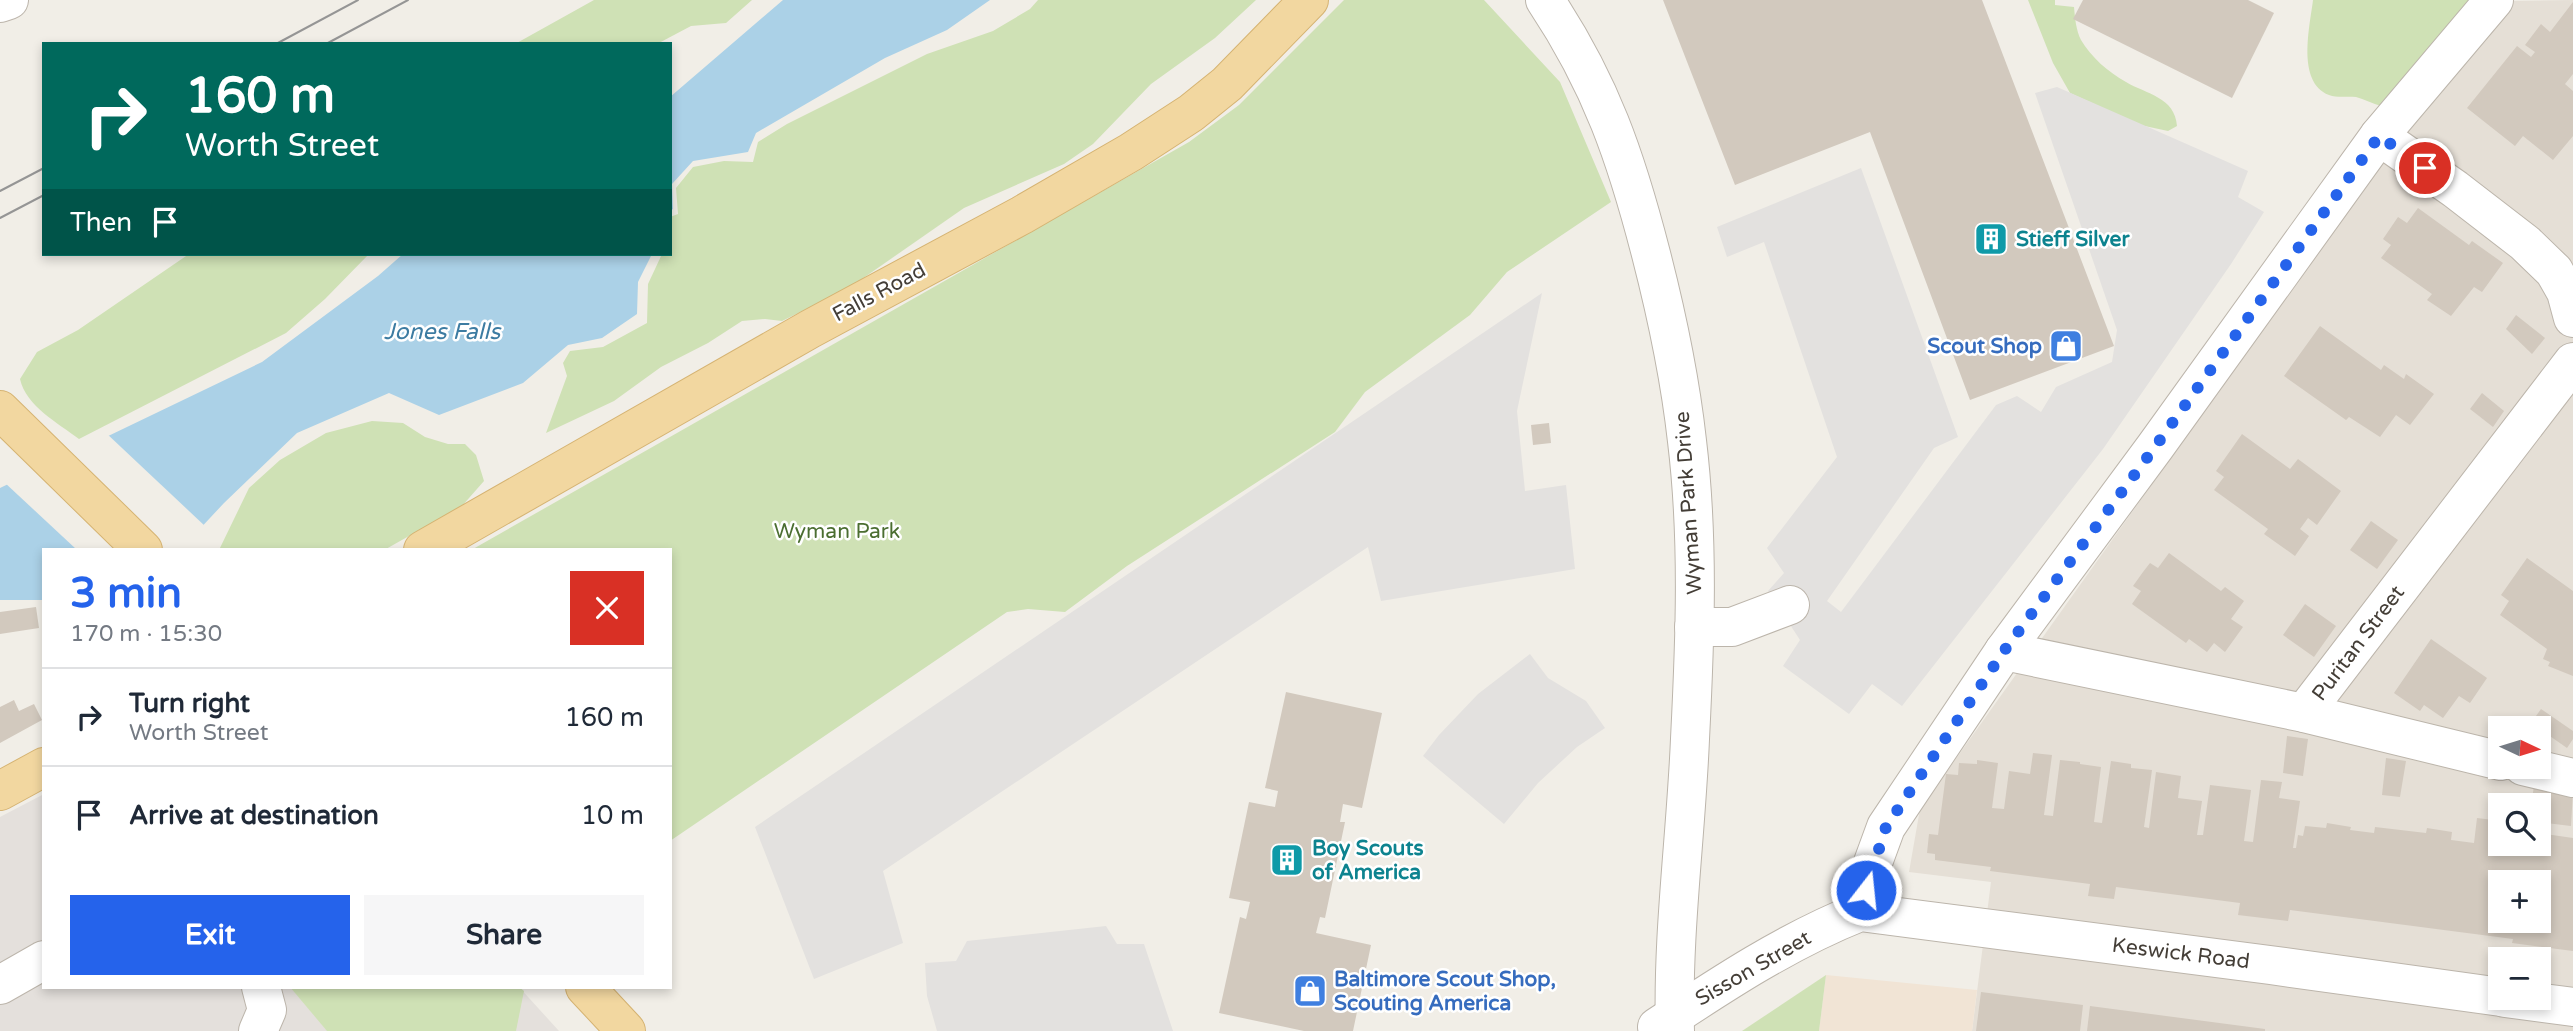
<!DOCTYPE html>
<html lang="en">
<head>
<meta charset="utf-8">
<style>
  :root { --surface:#fff; --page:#f6f6f7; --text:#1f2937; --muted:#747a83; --line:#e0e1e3; --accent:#2563eb }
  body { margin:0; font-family:"Varela Round",sans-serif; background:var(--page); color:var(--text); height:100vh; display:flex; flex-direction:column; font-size:26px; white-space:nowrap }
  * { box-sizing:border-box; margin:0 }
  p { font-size:23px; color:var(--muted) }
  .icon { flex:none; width:38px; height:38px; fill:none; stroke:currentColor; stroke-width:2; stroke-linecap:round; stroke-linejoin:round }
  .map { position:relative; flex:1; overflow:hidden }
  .drawer { position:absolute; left:42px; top:548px; width:630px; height:441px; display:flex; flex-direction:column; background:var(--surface); border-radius:0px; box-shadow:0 4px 10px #0003 }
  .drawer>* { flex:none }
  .banner { position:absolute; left:42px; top:42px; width:630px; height:214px; border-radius:0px; box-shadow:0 4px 10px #0003; background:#00695c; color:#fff; overflow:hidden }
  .needle { width:46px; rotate:94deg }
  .fabs { position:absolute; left:2488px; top:716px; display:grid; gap:14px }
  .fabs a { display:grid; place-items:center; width:63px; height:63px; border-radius:0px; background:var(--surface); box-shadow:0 4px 10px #0003; font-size:35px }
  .pin { position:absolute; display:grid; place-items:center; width:60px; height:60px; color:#fff; margin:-30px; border:4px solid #fff; border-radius:50%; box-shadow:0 2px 7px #0007 }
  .me { position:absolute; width:77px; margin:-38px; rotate:16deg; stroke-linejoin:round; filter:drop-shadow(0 0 5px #0008) }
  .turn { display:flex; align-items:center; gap:24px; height:147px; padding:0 28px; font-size:32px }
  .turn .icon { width:91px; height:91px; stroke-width:2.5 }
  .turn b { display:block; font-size:49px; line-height:60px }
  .then { display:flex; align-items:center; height:66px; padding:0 28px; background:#0003; gap:14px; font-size:26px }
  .round { display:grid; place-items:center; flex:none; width:74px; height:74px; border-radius:0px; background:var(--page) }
  .summary { display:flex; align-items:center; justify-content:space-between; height:119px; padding:0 28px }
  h1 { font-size:42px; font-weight:700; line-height:52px; color:var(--accent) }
  .action { display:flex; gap:14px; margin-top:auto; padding:14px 28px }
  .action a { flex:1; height:80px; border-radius:0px; background:var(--accent); color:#fff; font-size:28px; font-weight:700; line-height:80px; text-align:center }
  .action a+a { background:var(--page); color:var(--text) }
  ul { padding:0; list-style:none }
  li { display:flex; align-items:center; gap:21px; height:98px; padding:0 28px; border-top:2px solid var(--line) }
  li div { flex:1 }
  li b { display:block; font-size:26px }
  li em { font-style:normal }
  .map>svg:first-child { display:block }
  .residential { fill:#e5dfd6; fill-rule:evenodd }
  .commercial { fill:#f1e4d5 }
  .industrial { fill:#e4e0dc }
  .green { fill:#cfe1b5 }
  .parking { fill:#e3e1df }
  .water { fill:#abd1e7 }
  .pier { fill:#f1eee7 }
  .building { fill:#d2c9be; fill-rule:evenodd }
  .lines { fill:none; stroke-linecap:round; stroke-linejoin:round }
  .minor-casing { stroke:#bcb5ab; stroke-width:40 }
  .major-casing { stroke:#d5b372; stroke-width:40 }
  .minor { stroke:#fff; stroke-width:38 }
  .major { stroke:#f2d7a0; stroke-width:38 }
  .tram { stroke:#959595; stroke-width:2 }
  .route { stroke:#2563eb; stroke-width:12; stroke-dasharray:0 21.6 }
  .labels { text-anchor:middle; stroke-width:5; stroke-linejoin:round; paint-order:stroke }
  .culture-label { font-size:21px; font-weight:bold; fill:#0d838f; stroke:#fff; text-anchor:start }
  .street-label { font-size:21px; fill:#443e37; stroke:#fff }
  .shop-label { font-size:21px; font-weight:bold; fill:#366cbe; stroke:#fff; text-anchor:end }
  .park-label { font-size:21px; fill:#4b6e31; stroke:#fff }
  .water-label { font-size:23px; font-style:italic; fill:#3d7ca2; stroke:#fff }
</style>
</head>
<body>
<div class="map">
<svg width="2573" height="1031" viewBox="0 0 2573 1031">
  <rect width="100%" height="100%" fill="#f1eee7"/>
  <path class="residential" d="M2573,0V1031H1972L1991,882L1909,872L1920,809L2377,169L2512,1ZM2501,728H2539V766H2501ZM2501,805H2539V844H2501ZM2501,882H2539V920H2501ZM2501,959H2539V998H2501Z"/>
  <path class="commercial" d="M1826,975L1977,990L1972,1031H1819Z"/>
  <path class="industrial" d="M44,794V987H519L559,1031H0V817Z"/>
  <g class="green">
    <path d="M594,0H752L726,23L691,26L657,44H515Z"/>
    <path d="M1038,0H1256L1215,38L1151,84L1093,144L1064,164L964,208L849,288L782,321L765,319L742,321L708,343L661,367L614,401L546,433L567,376L563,363L570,351L603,347L647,323L648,284L662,254H670V217L678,214L676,188L693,167L724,161L753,162L758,142L787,124L927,54L993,31L1030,9Z"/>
    <path d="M1344,0H1484L1560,82L1611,202L1507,272L1470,315L1365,392L1335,432L1127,566L1065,612L1028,609L1007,612L670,841V550L473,549L1189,142L1239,105Z"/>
    <path d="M2028,0H2055V5L2074,7C2075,18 2076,30 2081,40C2091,57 2108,72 2126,82C2146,94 2175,97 2177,126L2168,131L2140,125L2070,93L2053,63Z"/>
    <path d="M2313,0H2480L2381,106C2373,104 2364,99 2356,97C2347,96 2337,98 2329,95C2296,82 2310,26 2313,0Z"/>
    <path d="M189,254H369L325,299L286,333L79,439C58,423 26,406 20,379L37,352L78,330Z"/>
    <path d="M372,421L403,423L425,437L448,444H465L476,455L484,481L462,506L386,549L219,550L249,488L280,460L326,433Z"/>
    <path d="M1826,975L1819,1031H1742Z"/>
    <path d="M290,987H519L524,991L516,1031H327Z"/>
  </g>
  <g class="parking">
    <path d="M2057,87L2248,171L2238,197L2264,212L2231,264L2103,449L1902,706L1872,684L1849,714L1783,666L1800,640L1768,591L1784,573L1767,548L1837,457L1764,242L1727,257L1717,227L1861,168L1958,437L1934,448L1827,601L1841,612L1996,405L2017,396L2041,412L2056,387L2112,362L2117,330L2035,93Z"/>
    <path d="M1542,293L1517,411L1525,491L1566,485L1575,569L1381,601L1368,547L883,871L903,943L814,979L755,827Z"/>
    <path d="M1530,654L1548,678L1586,701L1605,728L1577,747L1538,783L1504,824L1423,756L1439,735L1478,694Z"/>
    <path d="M1106,926L1117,944H1144L1173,1031H937L927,996L925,963L956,961L967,941Z"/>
  </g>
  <g class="water">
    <path d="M783,0H990L947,30L885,58L756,133L748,152L693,161L672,184L673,209L670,211V97Z"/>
    <path d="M403,254H652L638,282L637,314L602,338L568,345L523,383L439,415L389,393L297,433L224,503L181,549L44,550V600H0V488L262,362L378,276Z"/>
  </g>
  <path class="pier" d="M105,432L206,527L185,550L76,549L4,482Z"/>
  <g class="building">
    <path d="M1663,0H1982L2114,346L1970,400L1870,132L1735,185Z"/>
    <path d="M2083,0H2248L2274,13L2232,98L2073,19Z"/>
    <path d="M2573,2V74L2565,84L2573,91V136L2553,160L2523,136L2515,146L2467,108L2517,46L2531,57L2535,52L2525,45L2541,24L2550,32Z"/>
    <path d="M2418,208L2469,245L2472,241L2503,263L2482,292L2474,287L2451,316L2427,300L2432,294L2381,258L2391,245L2383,239L2398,217L2407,223Z"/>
    <path d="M2516,315L2545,338L2532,354L2506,329Z"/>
    <path d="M2320,326L2381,370L2384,365L2404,379L2406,374L2434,394L2410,425L2396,415L2380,437L2349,417L2346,420L2284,376Z"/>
    <path d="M2482,393L2504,411L2493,427L2470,409Z"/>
    <path d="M1549,423L1551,443L1533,445L1531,425Z"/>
    <path d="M2242,434L2290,469L2298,459L2341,491L2317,525L2308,518L2300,529L2309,536L2295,556L2264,534L2268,529L2214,490L2224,477L2216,471Z"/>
    <path d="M2371,521L2398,540L2377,569L2350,550Z"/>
    <path d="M2169,553L2221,591L2225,587L2244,601L2231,619L2243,627L2225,652L2214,643L2207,652L2189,639L2186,643L2132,604L2141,591L2133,586L2143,572L2150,563L2158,568Z"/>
    <path d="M2527,558L2573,591V676L2548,666L2550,662L2543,659L2547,649L2500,615L2509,601L2501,595Z"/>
    <path d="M2305,604L2336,626L2314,657L2283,635Z"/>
    <path d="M36,607L39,628L0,634V612Z"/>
    <path d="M2431,639L2487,678L2470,703L2459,696L2443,718L2424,705L2420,711L2394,693Z"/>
    <path d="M1286,692L1382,713L1362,808L1343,804L1340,822H1345L1325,918L1320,917L1316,933L1371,945L1353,1031H1304L1219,1013L1240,917L1246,919L1250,902L1229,898L1249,802L1275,807L1278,791L1265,788Z"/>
    <path d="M14,700L19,711L34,704L42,720L0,743V707Z"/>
    <path d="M2541,709L2573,731V739L2567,748L2531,723Z"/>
    <path d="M2287,736L2308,739L2303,776L2283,773Z"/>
    <path d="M2033,753L2052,755L2044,815L2053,816L2060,760L2080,762V764L2101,767L2094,822L2102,823L2111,761L2131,764V768L2152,770L2144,827L2149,828L2156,772L2181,776L2178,798L2202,801L2197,835H2203L2210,785L2251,790L2244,841L2253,842L2261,780L2282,782L2279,798L2300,801L2293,848H2296L2298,835L2303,836L2305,826L2326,828L2327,823L2351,827L2350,830L2374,833L2375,827L2426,833L2427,828L2452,832L2451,840L2474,843L2477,818L2501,821L2500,849L2525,853L2526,844H2539V833L2573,838V951L2512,943L2513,939L2290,910L2288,921L2238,915L2240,903L2116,887L2114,899L2088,896L2090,884L1990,871L1991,867L1935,860V854L1927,853L1929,834L1938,835L1946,774L1958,775L1959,763L1977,764V760L1998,763L1992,808L2004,809L2009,771L2030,774ZM2501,882H2539V920H2501Z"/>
    <path d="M2386,758L2406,761L2400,797L2382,795Z"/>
    <path d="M2534,786L2573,791L2571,826L2539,822V805H2531Z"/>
    <path d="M1981,992L2083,1005L2080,1031H1976Z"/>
    <path d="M2090,1006L2265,1029V1031H2087Z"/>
  </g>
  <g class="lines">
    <defs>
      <g id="minor">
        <path d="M1545,0C1601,84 1626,157 1651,254C1667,316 1680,378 1687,441C1699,540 1695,640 1690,739C1686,836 1672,934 1675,1031"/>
        <path d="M0,3L9,0"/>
        <path d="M2379,136L2455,189L2525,243L2554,271L2566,292L2573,318"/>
        <path d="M1694,627H1732L1790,605"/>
        <path d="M2004,651L2304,713L2501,761"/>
        <path d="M2304,713L2573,362"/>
        <path d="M2523,766L2573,778"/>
        <path d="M1860,912L1871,868L1886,827L2004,651L2155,447L2379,136L2494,0"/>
        <path d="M0,985L44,960"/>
        <path d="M2505,998L2573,1007"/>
        <path d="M1657,1027C1722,984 1787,941 1860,912L2270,965L2501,997"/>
        <path d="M258,1031L267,1010L261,987"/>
      </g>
      <g id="major">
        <path d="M0,410L143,550"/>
        <path d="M423,550L810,329L1022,215L1131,152L1191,113L1227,84L1309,0"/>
        <path d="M0,791L44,767"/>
        <path d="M585,987L626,1031"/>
      </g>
    </defs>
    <use href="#minor" class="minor-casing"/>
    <use href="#major" class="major-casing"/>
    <use href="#minor" class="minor"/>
    <use href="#major" class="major"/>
    <g class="tram">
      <path d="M276,44L358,0"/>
      <path d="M326,44L408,0"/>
      <path d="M0,191L44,168"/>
      <path d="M0,218L44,195"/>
    </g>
  </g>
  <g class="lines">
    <path class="route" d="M1866,890L1886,827L2004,651L2155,447L2379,136L2425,168"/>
  </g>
  <defs>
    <symbol id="building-square" viewBox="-11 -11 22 22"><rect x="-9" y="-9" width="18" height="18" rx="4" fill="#0f9aa8" stroke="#fff"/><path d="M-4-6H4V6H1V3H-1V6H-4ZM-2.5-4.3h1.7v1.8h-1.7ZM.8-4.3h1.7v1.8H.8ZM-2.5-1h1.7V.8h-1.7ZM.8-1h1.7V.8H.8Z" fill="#fff"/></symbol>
    <symbol id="shop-square" viewBox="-11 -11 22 22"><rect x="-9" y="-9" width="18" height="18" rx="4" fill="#3f7fe0" stroke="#fff"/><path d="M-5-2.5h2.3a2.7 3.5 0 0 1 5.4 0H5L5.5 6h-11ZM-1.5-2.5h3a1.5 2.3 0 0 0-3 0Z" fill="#fff"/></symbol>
  </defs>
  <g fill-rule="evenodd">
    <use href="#building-square" x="1972" y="220" width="38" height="38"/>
    <use href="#shop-square" x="2047" y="327" width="38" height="38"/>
    <use href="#building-square" x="1268" y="841" width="38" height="38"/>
    <use href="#shop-square" x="1291" y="972" width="38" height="38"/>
  </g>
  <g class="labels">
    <g class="culture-label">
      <text x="2016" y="246">Stieff Silver</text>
      <text x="1312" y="855">Boy Scouts<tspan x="1312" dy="24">of America</tspan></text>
    </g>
    <g class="street-label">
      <text transform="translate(879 292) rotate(-28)" y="7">Falls Road</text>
      <text transform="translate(1688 503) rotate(-94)" y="7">Wyman Park Drive</text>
      <text transform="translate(2358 643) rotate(-53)" y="7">Puritan Street</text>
      <text transform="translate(2181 953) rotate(7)" y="7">Keswick Road</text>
      <text transform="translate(1753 968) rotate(-30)" y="7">Sisson Street</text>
    </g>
    <g class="shop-label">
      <text x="2042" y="353">Scout Shop</text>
      <text x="1334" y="986" text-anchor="start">Baltimore Scout Shop,<tspan x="1334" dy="24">Scouting America</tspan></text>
    </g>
    <g class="park-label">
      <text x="837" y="538">Wyman Park</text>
    </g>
    <g class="water-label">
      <text x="442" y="339">Jones Falls</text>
    </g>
  </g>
</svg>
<div class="fabs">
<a><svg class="needle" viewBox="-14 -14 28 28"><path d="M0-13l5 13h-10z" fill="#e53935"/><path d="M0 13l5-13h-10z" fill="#747a83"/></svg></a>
<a><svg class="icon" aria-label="search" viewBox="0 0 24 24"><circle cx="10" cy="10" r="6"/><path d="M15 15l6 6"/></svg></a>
<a>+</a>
<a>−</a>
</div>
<div class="pin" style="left:2425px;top:168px;background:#d93025"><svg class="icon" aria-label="arrive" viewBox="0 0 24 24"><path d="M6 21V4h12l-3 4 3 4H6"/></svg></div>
<svg class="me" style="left:1866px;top:890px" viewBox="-20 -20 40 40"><circle r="17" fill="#2563eb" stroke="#fff" stroke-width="3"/><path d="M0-11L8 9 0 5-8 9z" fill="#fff"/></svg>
<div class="banner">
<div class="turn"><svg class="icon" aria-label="right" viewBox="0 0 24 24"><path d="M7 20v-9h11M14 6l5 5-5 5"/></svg><div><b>160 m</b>Worth Street</div></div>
<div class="then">Then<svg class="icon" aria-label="arrive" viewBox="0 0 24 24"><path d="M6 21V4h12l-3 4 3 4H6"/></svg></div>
</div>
<section class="drawer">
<div class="summary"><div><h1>3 min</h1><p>170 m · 15:30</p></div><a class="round" style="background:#d93025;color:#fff"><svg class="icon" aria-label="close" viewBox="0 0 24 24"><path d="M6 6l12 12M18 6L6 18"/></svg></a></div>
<ul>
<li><svg class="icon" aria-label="right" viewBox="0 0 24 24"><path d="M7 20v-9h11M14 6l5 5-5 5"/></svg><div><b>Turn right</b><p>Worth Street</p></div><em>160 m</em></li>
<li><svg class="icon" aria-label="arrive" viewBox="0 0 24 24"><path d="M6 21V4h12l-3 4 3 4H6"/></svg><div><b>Arrive at destination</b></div><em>10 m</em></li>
</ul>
<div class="action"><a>Exit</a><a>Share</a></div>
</section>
</div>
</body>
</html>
